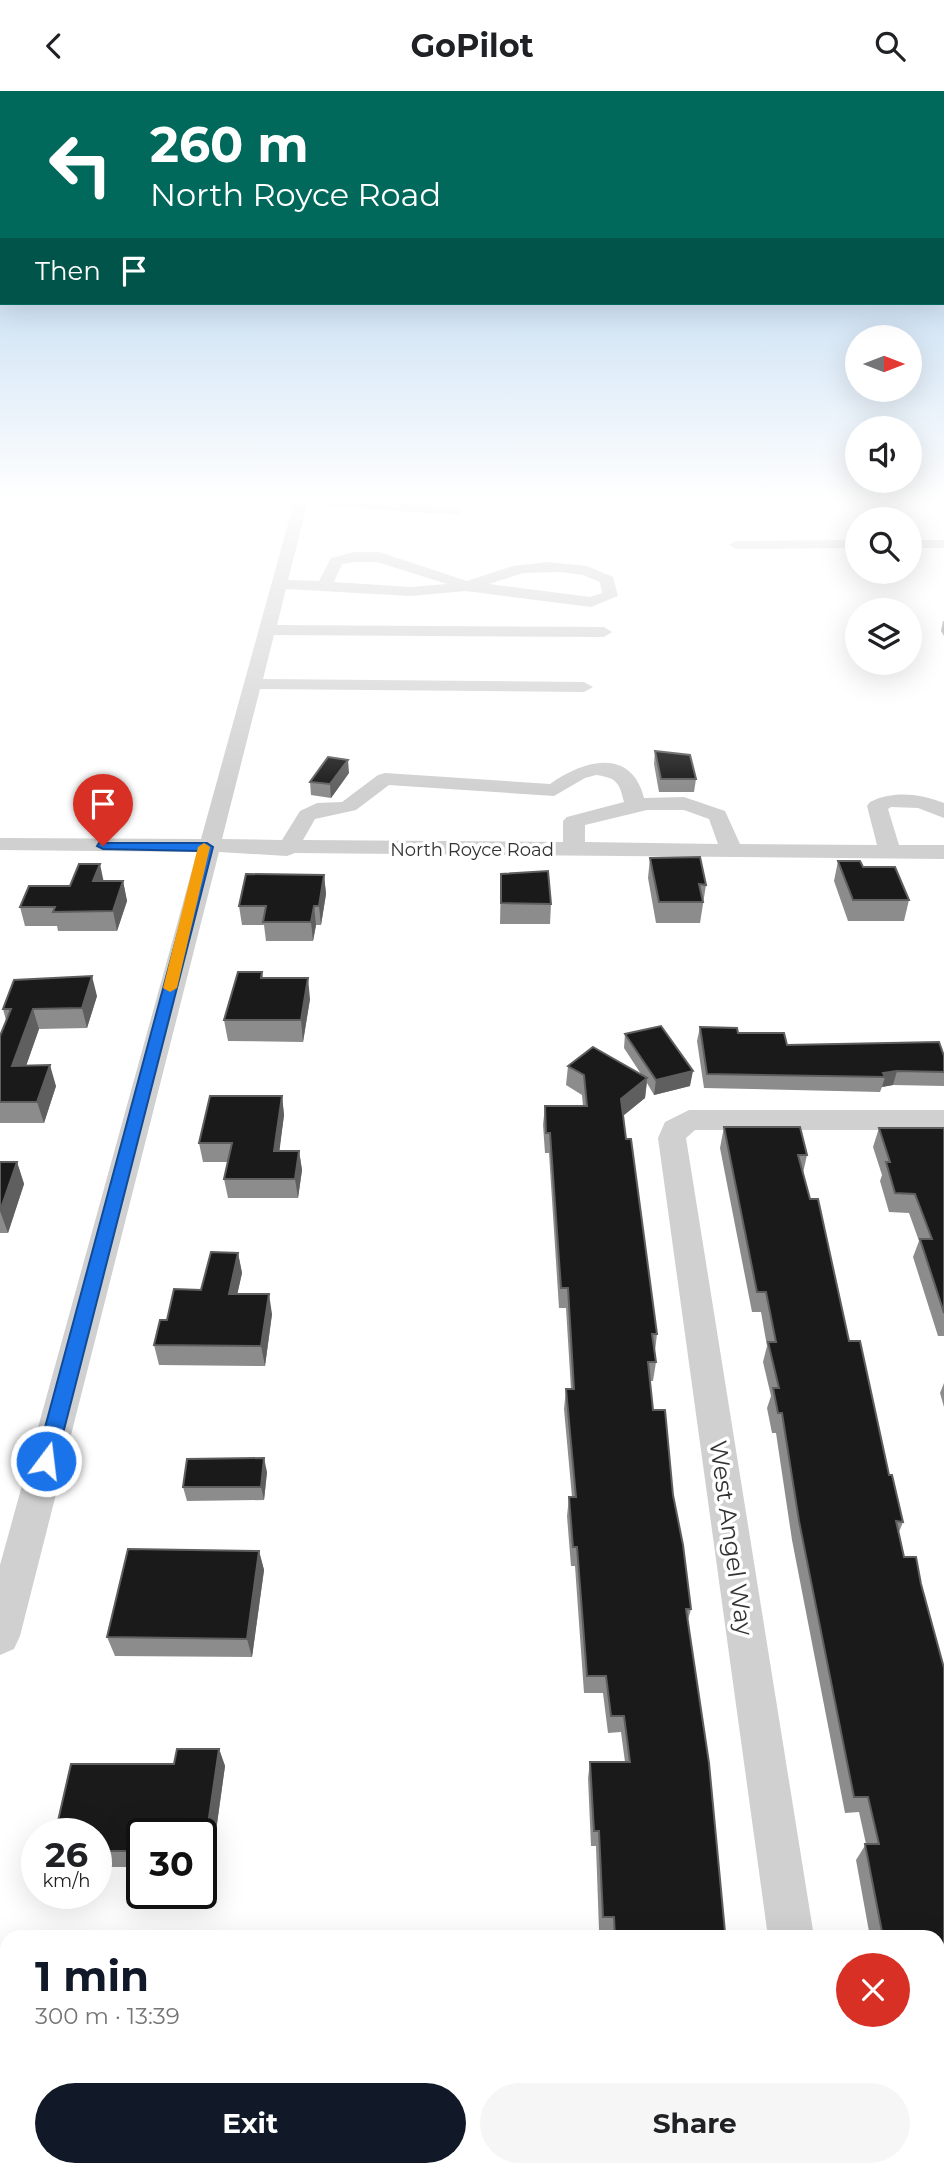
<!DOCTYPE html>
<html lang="en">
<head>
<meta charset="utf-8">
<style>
  :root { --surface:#fff; --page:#f6f6f6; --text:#202124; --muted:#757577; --accent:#111827 }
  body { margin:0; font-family:Montserrat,sans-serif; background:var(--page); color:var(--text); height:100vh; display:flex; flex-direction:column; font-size:26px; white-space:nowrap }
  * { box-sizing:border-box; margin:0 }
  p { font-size:23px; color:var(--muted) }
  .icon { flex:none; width:38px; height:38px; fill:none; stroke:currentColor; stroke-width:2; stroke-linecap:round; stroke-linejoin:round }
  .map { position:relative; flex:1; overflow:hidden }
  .drawer { position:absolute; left:0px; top:1839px; width:945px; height:247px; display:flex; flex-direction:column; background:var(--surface); border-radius:21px 21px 0 0; box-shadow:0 7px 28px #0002 }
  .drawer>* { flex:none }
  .guide { position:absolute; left:0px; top:0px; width:945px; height:214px; box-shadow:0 7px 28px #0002; background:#00695c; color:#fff; overflow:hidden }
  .needle { width:46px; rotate:90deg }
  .fabs { position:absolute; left:845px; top:234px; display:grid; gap:14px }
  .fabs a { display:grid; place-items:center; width:77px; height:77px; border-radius:50%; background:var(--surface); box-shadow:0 7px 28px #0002; font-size:35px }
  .speed { position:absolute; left:21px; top:1727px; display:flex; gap:14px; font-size:35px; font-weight:700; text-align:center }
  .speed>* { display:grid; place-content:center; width:91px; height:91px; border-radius:50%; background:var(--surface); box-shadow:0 7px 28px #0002; line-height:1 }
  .speed small { font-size:18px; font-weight:400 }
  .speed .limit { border:4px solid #111; border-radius:10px; background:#fff; color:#111 }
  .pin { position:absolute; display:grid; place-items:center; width:60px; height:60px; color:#fff; margin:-72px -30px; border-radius:50% 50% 50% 0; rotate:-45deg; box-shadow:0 0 7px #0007 }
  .pin .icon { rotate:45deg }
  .me { position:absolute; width:77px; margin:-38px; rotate:15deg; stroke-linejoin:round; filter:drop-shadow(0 0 5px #0008) }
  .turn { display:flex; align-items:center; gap:24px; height:147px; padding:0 35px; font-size:32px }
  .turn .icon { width:91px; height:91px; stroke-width:2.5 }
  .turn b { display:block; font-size:49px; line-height:60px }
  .then { display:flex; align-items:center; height:66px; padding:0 35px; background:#0003; gap:14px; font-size:26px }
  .round { display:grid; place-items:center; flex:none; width:74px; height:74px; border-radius:37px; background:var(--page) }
  .summary { display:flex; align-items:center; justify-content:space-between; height:119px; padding:0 35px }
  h1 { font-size:42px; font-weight:700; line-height:52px; color:var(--accent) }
  .action { display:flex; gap:14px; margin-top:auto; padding:14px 35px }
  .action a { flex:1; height:80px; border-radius:42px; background:var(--accent); color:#fff; font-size:28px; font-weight:700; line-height:80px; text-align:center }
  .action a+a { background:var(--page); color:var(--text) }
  header { display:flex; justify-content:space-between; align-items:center; height:91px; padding:0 35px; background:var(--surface); font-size:32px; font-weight:700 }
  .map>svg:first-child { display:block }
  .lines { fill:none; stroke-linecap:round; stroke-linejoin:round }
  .minor { fill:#d0d0d0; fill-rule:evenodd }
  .wall { fill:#8c8c8c }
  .shaded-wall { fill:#5f5f5f }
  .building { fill:#1a1a1a; stroke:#5f5f5f; stroke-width:2 }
  .route { fill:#1a73e8; stroke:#114b97; stroke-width:2 }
  .slow { fill:#f59e0b }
  .labels { text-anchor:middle; stroke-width:7; stroke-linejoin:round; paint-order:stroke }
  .far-street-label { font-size:18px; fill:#333; stroke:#fff }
  .near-street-label { font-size:24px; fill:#333; stroke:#fff }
</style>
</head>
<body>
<header><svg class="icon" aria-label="back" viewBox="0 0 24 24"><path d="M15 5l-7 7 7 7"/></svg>GoPilot<svg class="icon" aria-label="search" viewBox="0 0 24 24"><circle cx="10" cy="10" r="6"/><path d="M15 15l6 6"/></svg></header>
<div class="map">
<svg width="944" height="2085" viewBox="0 0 944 2085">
  <rect width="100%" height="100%" fill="#fff"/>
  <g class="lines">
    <g class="minor">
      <path d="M294,411H308L288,489L319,490L331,467L354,461H379L467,490L513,475L548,471L587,475L613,486L618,505L591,516L466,500L411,505L286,498L277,534L604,536L612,541L604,546L274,544L263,588L584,591L593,596L584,601L260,598L222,748L282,749L300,720L317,712L342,711L378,684L385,682L550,693C584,669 631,656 644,707L684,706L725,720L740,753L877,754L867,715L870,711C894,699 920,703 944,712V727L918,717L891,716L888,718L899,754H944V768L295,762L287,765L219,761L20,1545L14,1558L0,1564V1474L197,761L0,759V747L201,748ZM354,471H377L447,493L411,496L334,491L342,473ZM561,481L583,484L600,491L602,502L590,506L489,493L523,482ZM596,684C617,687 619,691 624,711L567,726L563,730V751L303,749L315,728L356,719L389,694L554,705L585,687ZM647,719H684L709,728L718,753L585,751V734Z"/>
      <path d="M321,411H385L456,416L463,420L456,424L328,415Z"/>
      <path d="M858,449V457L736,458L729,454L736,450Z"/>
      <rect x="910" y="449" width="34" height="8"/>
      <path d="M689,1019H944V1039H695L686,1047L814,1846H768L658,1047L665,1031Z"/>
      <path d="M800,2079H850L852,2085H800Z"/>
    </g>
  </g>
  <g class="wall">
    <path d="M943,530H944V545L941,540Z"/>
    <path d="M655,660L696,688L694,701H659L654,673Z"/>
    <path d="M349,682L331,707L311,704L310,691Z"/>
    <path d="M650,767L706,794L700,832H656L648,787Z"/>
    <path d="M838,770L863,776L909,809L904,830H848L834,790Z"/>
    <path d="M501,783L551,813L550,833H500Z"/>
    <path d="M324,784L326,803L321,834H316L313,850H266L264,834H242L239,815Z"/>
    <path d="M104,790H123L127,810L117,840H58L57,835H25L20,816L70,795Z"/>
    <path d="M262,881L263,887L310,908L303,951L228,950L224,929Z"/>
    <path d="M97,905L87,937L39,938L26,975L56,995L44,1032H0V945L6,929L3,918Z"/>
    <path d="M700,936L738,942L787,954L944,965V995L893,994L882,996L880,1001L704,997L697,950Z"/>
    <path d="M625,943L690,995L654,1004L647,992L645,1007L623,1025L626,1048L657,1243L655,1260L656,1271L653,1290H650L653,1319L673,1404L691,1518L688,1529L725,1841L732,1846H611L610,1840L599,1839L596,1755H591L588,1687L590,1671H625L621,1641L608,1642L603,1602H584L575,1475H571L567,1425L569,1406H572L564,1318L566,1298H571L566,1217H559L549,1062H545L543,1034L545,1015H583L582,1004L566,994L568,975L641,983L624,957Z"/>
    <path d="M282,1005L284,1024L279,1060H299L302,1079L298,1107H228L224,1088L228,1071H203L199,1052Z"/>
    <path d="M724,1036H800L807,1064L803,1082L810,1108H818L849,1250H860L889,1384H892L903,1431L899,1441L904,1466H916L921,1493L944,1577V2085H914L913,2079H938V1846H870L856,1769L866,1753L859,1721L845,1722L792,1449L776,1342H772L767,1317L771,1305L763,1271L767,1255L761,1221H752L720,1057Z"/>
    <path d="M879,1037H944V1245H938L913,1166L919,1150L909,1122L889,1121L880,1090L882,1084L873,1056Z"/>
    <path d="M0,1071H17L24,1093L8,1142H0Z"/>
    <path d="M238,1162L242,1182L237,1203L272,1223L265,1275L159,1274L154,1254L167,1229L201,1199Z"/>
    <path d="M944,1292V1316L940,1302Z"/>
    <path d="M267,1381L264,1409L187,1410L183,1396Z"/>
    <path d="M259,1460L264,1479L252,1566L115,1565L107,1546Z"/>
    <path d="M219,1658L225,1675L211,1776H201V1743H142V1776H108L106,1787H96V1743L174,1673Z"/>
    <path d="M611,2079H759L760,2085H612Z"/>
  </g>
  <g class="shaded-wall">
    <path d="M348,669L349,682L331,707L330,693Z"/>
    <path d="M100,773L104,792L93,790Z"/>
    <path d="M324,784L326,803L321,834L319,815Z"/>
    <path d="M123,790L127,810L117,840L113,820Z"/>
    <path d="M314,815L316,834L313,850L311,831Z"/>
    <path d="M92,885L97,905L87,937L82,917Z"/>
    <path d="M308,887L310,908L303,951L301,929Z"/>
    <path d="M33,918L39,938L19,995L12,975Z"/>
    <path d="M50,974L56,995L44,1032L37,1011Z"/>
    <path d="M693,980L690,995L654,1004L656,989Z"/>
    <path d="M897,980L893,994L882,996L885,986L883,982Z"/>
    <path d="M647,987L645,1007L619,1028L621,1008Z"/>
    <path d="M282,1005L284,1024L277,1079L274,1060Z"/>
    <path d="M299,1060L302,1079L298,1107L295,1088Z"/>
    <path d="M17,1071L24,1093L8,1142L0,1120Z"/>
    <path d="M238,1162L242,1182L233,1223L229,1203Z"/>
    <path d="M269,1203L272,1223L265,1275L261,1255Z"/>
    <path d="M264,1367L267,1381L264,1409L261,1396Z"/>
    <path d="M259,1460L264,1479L252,1566L247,1548Z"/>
    <path d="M219,1658L225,1675L211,1776L204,1761Z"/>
    <path d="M99,1760L108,1776L106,1787L97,1771Z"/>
  </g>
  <g class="building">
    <path d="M655,660L690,664L696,688H661Z"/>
    <path d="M328,666L348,669L330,693L310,691Z"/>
    <path d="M700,766L706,794L699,793L703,811H659L650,767Z"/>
    <path d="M838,770H860L863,776H895L909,809H853Z"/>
    <path d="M79,773H100L93,790H123L113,820L53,821L55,816H20L29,795H70Z"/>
    <path d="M548,780L551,813L501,812V783Z"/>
    <path d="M246,783L324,784L319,815H314L311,831H263L266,815H239Z"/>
    <path d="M238,881H262L261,887H308L301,929H224Z"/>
    <path d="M92,885L82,917L33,918L12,975L50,974L37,1011H0V945L11,918H3L14,889Z"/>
    <path d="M661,935L693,980L656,989L625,943Z"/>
    <path d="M700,936L737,937L738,942H784L787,954L939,951L944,965V981L897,980L883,982L885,986L707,983Z"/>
    <path d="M593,956L647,987L621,1008L626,1048H631L657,1243H652L656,1271H648L653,1319H665L673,1404L683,1454L691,1518H686L709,1672L725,1841H731L732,1846H615L614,1826H603L599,1740H594L590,1671H630L624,1625H611L606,1585H587L577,1456H573L569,1406H576L566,1298H574L568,1197H561L550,1042H546L545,1015H587L584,984L568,975Z"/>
    <path d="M210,1005H282L274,1060H299L295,1088H224L232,1052H199Z"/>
    <path d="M724,1036H800L807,1064H798L810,1108H818L849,1250H860L889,1384H892L903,1431L896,1430L904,1466H916L921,1493L944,1577V2085H928L927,2079H938V1846H883L865,1753H879L868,1706H854L799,1430L782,1322H778L773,1297H779L768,1251H776L766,1201H757Z"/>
    <path d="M879,1037H944V1222L920,1148H932L915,1103L895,1102L886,1071H890Z"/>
    <path d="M0,1071H17L0,1120Z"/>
    <path d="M211,1161L238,1162L229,1203H269L261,1255L154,1254L160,1229H167L174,1198L201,1199Z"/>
    <path d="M264,1367L261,1396H183L187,1368Z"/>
    <path d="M128,1458L259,1460L247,1548L107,1546Z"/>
    <path d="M177,1658H219L204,1761H201V1743H142V1760H99L96,1771V1743H55L71,1673H174Z"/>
    <path d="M616,2079H759L760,2085H616Z"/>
  </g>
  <linearGradient id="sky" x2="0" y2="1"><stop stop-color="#9ec6ea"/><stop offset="0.58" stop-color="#fff"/><stop offset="1" stop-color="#fff" stop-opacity="0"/></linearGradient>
  <rect width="944" height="703" fill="url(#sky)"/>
  <path class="route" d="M99,752H207L213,756L56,1370L53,1376L46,1378L39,1376L36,1370L200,760L103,758L97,755Z"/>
  <path class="slow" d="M204,752L210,756L177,897L170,901L163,897L198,756Z"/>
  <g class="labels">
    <g class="far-street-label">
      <text x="472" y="765">North Royce Road</text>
    </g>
    <g class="near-street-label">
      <text transform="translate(731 1447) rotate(82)" y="8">West Angel Way</text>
    </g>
  </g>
</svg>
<div class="fabs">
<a><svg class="needle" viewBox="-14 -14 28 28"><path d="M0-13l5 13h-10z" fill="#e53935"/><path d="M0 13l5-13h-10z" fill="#757577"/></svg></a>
<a><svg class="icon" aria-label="sound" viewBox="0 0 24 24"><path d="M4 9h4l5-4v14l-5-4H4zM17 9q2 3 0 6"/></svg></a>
<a><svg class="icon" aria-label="search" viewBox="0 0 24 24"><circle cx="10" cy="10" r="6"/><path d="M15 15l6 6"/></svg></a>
<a><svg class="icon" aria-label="layers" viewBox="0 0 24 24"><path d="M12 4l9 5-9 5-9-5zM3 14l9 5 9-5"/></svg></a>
</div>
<div class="speed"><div>26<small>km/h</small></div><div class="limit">30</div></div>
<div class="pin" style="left:103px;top:755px;background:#d93025"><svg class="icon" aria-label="arrive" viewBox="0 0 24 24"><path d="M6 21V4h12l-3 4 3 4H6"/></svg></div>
<svg class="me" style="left:46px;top:1370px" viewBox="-20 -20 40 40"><circle r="17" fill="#1a73e8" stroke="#fff" stroke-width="3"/><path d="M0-11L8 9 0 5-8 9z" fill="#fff"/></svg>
<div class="guide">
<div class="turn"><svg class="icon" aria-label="left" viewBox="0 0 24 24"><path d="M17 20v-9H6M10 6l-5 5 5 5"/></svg><div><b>260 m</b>North Royce Road</div></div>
<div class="then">Then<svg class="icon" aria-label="arrive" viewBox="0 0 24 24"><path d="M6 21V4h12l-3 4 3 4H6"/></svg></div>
</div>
<section class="drawer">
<div class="summary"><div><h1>1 min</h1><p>300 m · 13:39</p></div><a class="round" style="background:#d93025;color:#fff"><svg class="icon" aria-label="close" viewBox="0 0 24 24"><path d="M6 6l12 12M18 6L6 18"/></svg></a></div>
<div class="action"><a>Exit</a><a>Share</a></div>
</section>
</div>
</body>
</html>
